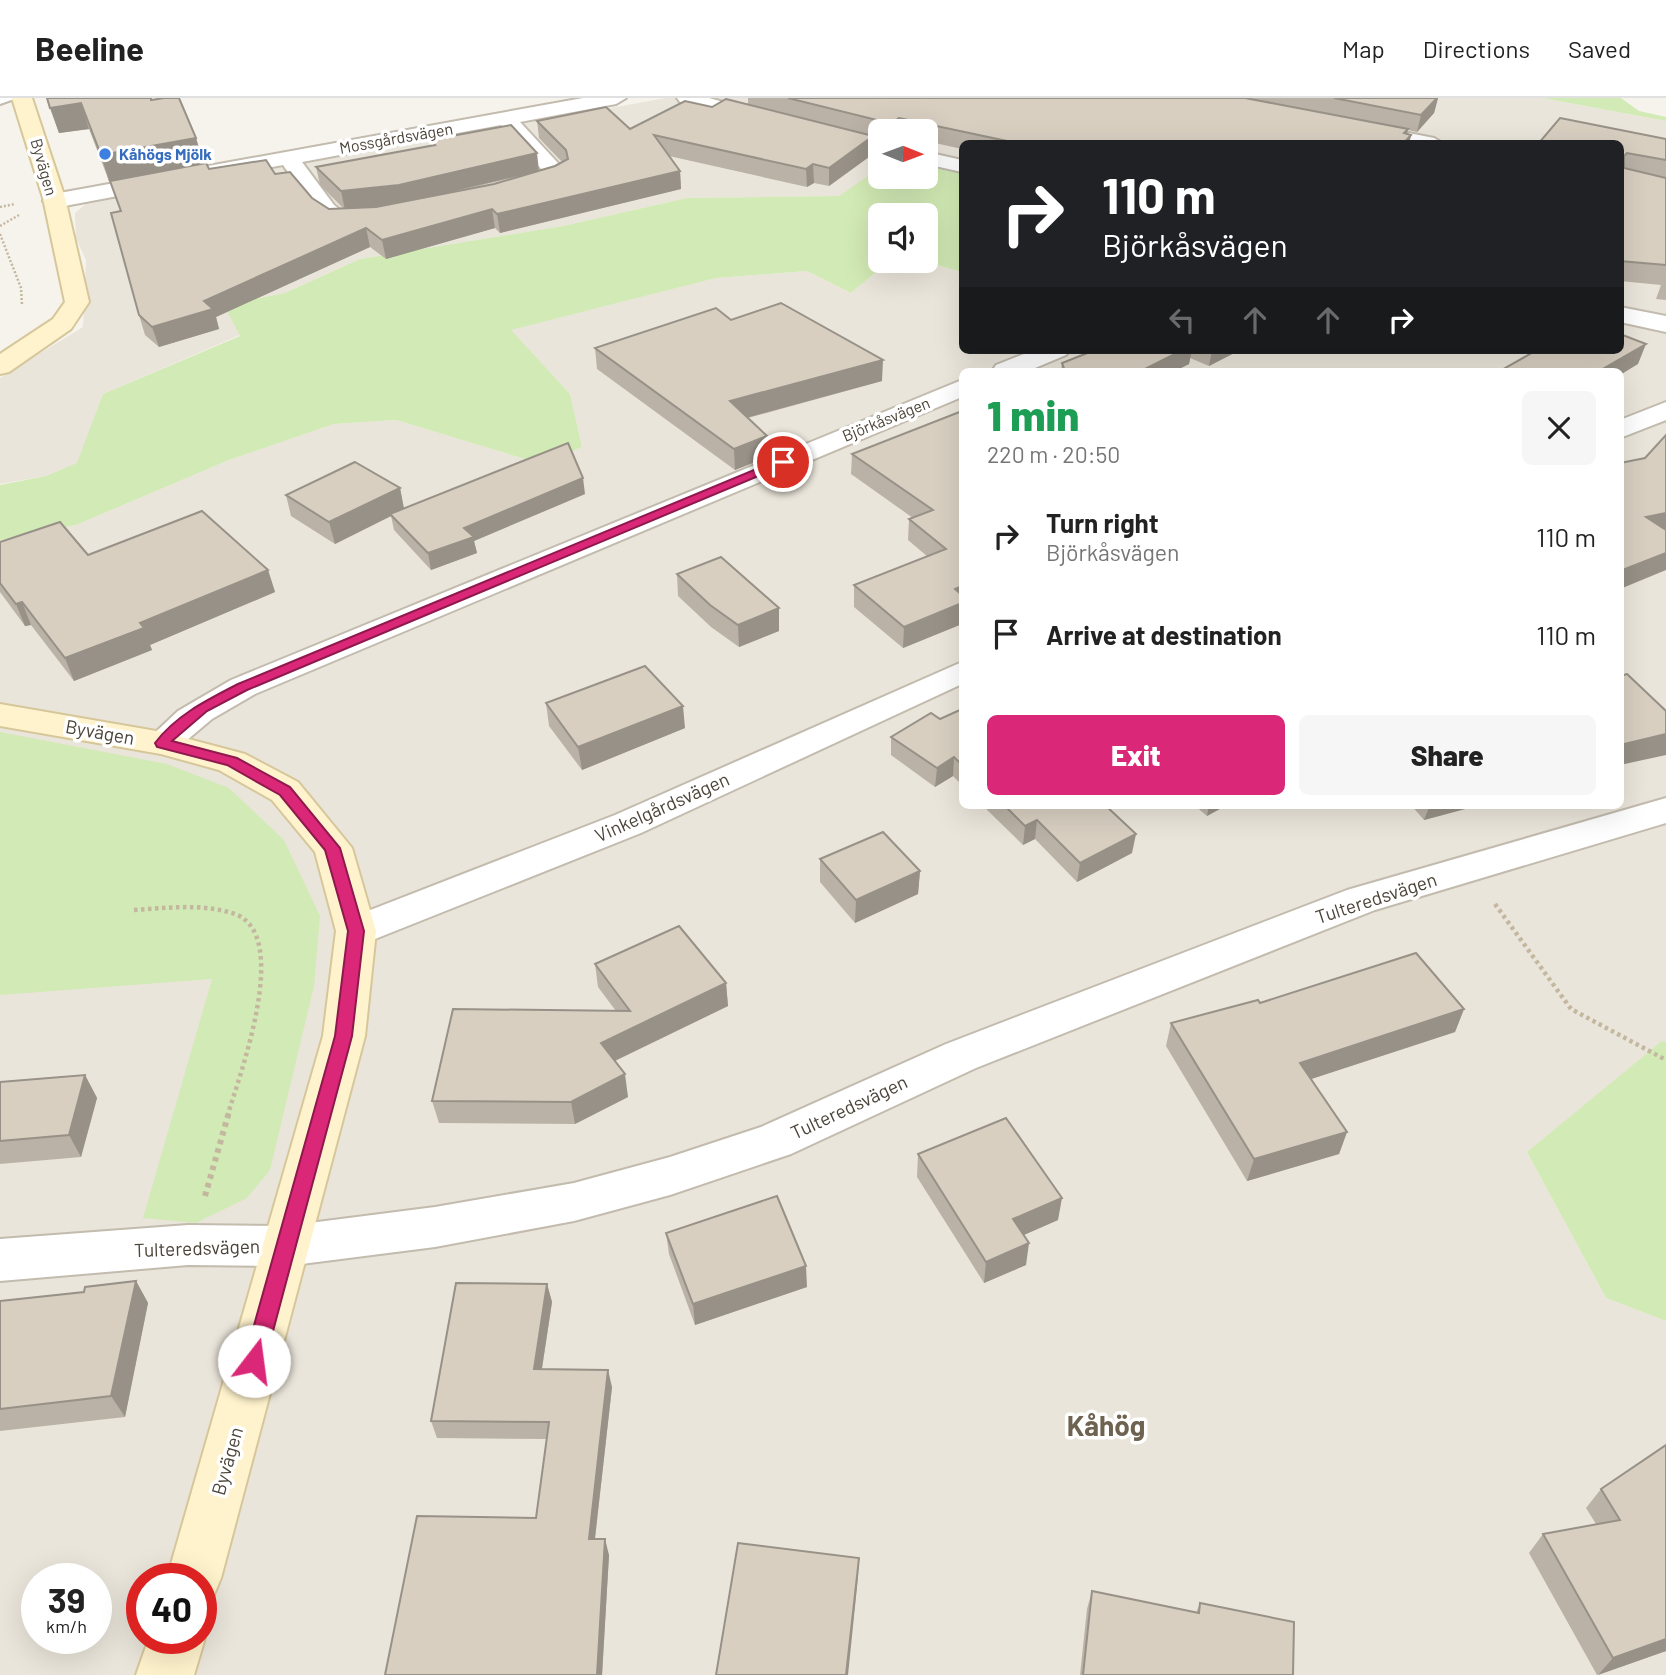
<!DOCTYPE html>
<html lang="en">
<head>
<meta charset="utf-8">
<style>
  :root { --surface:#fff; --page:#f6f6f6; --text:#222; --muted:#767676; --line:#e0e0e0; --accent:#db2777 }
  body { margin:0; font-family:Barlow,sans-serif; background:var(--page); color:var(--text); height:100vh; display:flex; flex-direction:column; font-size:26px; white-space:nowrap }
  * { box-sizing:border-box; margin:0 }
  p { font-size:23px; color:var(--muted) }
  .icon { flex:none; width:38px; height:38px; fill:none; stroke:currentColor; stroke-width:2; stroke-linecap:round; stroke-linejoin:round }
  .map { position:relative; flex:1; overflow:hidden }
  .drawer { position:absolute; left:959px; top:270px; width:665px; height:441px; display:flex; flex-direction:column; background:var(--surface); border-radius:10px; box-shadow:0 7px 28px #0002 }
  .drawer>* { flex:none }
  .top-card { position:absolute; left:959px; top:42px; width:665px; height:214px; border-radius:10px; box-shadow:0 7px 28px #0002; background:#202124; color:#fff; overflow:hidden }
  .needle { width:46px; rotate:91deg }
  .fabs { position:absolute; left:868px; top:21px; display:grid; gap:14px }
  .fabs a { display:grid; place-items:center; width:70px; height:70px; border-radius:10px; background:var(--surface); box-shadow:0 7px 28px #0002; font-size:35px }
  .speed { position:absolute; left:21px; top:1465px; display:flex; gap:14px; font-size:35px; font-weight:700; text-align:center }
  .speed>* { display:grid; place-content:center; width:91px; height:91px; border-radius:50%; background:var(--surface); box-shadow:0 7px 28px #0002; line-height:1 }
  .speed small { font-size:18px; font-weight:400 }
  .speed .limit { border:10px solid #d22; background:#fff; color:#111 }
  .pin { position:absolute; display:grid; place-items:center; width:60px; height:60px; color:#fff; margin:-30px; border:4px solid #fff; border-radius:50%; box-shadow:0 2px 7px #0007 }
  .me { position:absolute; width:77px; margin:-38px; rotate:15deg; stroke-linejoin:round; filter:drop-shadow(0 0 5px #0008) }
  .turn { display:flex; align-items:center; gap:24px; height:147px; padding:0 28px; font-size:32px }
  .turn .icon { width:91px; height:91px; stroke-width:2.5 }
  .turn b { display:block; font-size:49px; line-height:60px }
  .lanes { display:flex; align-items:center; height:66px; padding:0 28px; background:#0003; justify-content:center; gap:35px; direction:ltr }
  .lanes .off { opacity:.35 }
  .round { display:grid; place-items:center; flex:none; width:74px; height:74px; border-radius:10px; background:var(--page) }
  .head { display:flex; align-items:center; justify-content:space-between; height:119px; padding:0 28px }
  h1 { font-size:42px; font-weight:800; line-height:52px; color:#1e9e55 }
  .button { display:flex; gap:14px; margin-top:auto; padding:14px 28px }
  .button a { flex:1; height:80px; border-radius:10px; background:var(--accent); color:#fff; font-size:28px; font-weight:800; line-height:80px; text-align:center }
  .button a+a { background:var(--page); color:var(--text) }
  ul { padding:0; list-style:none }
  li { display:flex; align-items:center; gap:21px; height:98px; padding:0 28px }
  li div { flex:1 }
  li b { display:block; font-size:26px }
  li em { font-style:normal }
  header { display:flex; align-items:center; gap:42px; box-sizing:border-box; height:98px; padding:0 35px; background:var(--surface); border-bottom:2px solid var(--line) }
  header strong { font-size:33px }
  nav { display:flex; gap:38px; margin-inline-start:auto; font-size:24px }
  .map>svg:first-child { display:block }
  .residential { fill:#eae5da; fill-rule:evenodd }
  .green { fill:#d2eab5; fill-rule:evenodd }
  .lines { fill:none; stroke-linecap:round; stroke-linejoin:round }
  .lane-casing { stroke:#c2bbae; stroke-width:4 }
  .street-casing { stroke:#c2bbae; stroke-width:4 }
  .secondary-casing { stroke:#d6c79b; stroke-width:4 }
  .path-far2 { stroke:#c4b79f; stroke-width:2.5; stroke-dasharray:2 2; stroke-linecap:butt }
  .path-far1 { stroke:#c4b79f; stroke-width:4.5; stroke-dasharray:3.5 3.5; stroke-linecap:butt }
  .path { stroke:#c4b79f; stroke-width:6; stroke-dasharray:4.5 4.5; stroke-linecap:butt }
  .lane { fill:#fff; fill-rule:evenodd }
  .street { fill:#fff; fill-rule:evenodd }
  .secondary { fill:#fff3cd; fill-rule:evenodd }
  .wall { fill:#bab2a6; fill-rule:evenodd }
  .shaded-wall { fill:#979187 }
  .building { fill:#d8cfc1; stroke:#979187; stroke-width:2 }
  .route { fill:#db2777; stroke:#8e194d; stroke-width:2 }
  .shop-dot { fill:#3f7fe0; stroke:#fff; stroke-width:2.5 }
  .labels { text-anchor:middle; stroke-width:7; stroke-linejoin:round; paint-order:stroke }
  .far-street-label { font-size:16px; fill:#4b4439; stroke:#fff }
  .far-shop-label { font-size:16px; font-weight:bold; fill:#366cbe; stroke:#fff; text-anchor:start }
  .street-label { font-size:19px; fill:#4b4439; stroke:#fff }
  .near-quarter-label { font-size:28px; font-weight:bold; fill:#6e6250; stroke:#fff }
</style>
</head>
<body>
<header>
<strong>Beeline</strong>
<nav><a>Map</a><a>Directions</a><a>Saved</a></nav>
</header>
<div class="map">
<svg width="1666" height="1577" viewBox="0 0 1666 1577">
  <rect width="100%" height="100%" fill="#f6f3ec"/>
  <path class="residential" d="M666,0H1541L1666,23V944H1662L1527,1054L1606,1200L1666,1223V1577H0V442L76,427L229,362L334,326L396,322L541,366L582,349L570,296L510,232L716,180L807,173L851,195L881,170L926,164L962,174V252H1620V46H962V75L926,67V33H880V72L839,98L687,100L563,128L360,161L285,195L225,206L240,237L103,296L78,365L46,378L0,386V280L83,229L86,162L76,140L75,115L88,104ZM962,273H1620V707H962ZM37,1480H96V1540H37ZM142,1480H201V1540H142Z"/>
  <g class="green">
    <path d="M1542,0H1621L1639,13L1666,19V23Z"/>
    <path d="M926,67L962,75V174L926,164L881,170L851,195L807,173L716,180L511,232L570,296L582,349L541,366L396,322L334,326L229,362L76,427L0,442V387L46,378L77,365L103,296L240,238L224,207L285,195L360,161L563,128L687,100L839,98L875,73L880,72V79H926ZM880,117H926V163H880Z"/>
    <path d="M0,634L167,666L229,690L284,742L320,818L314,888L270,1072L247,1100L196,1125L143,1120L212,881L0,897Z"/>
    <path d="M1662,943L1666,944V1223L1606,1200L1527,1054Z"/>
  </g>
  <g class="lines">
    <defs>
      <path id="lane" d="M0,0H17L0,6Z"/>
      <g id="street">
        <path d="M583,0H626L616,6L520,24L569,77L566,82L517,96L509,94L506,89L509,84L544,74L501,27L302,64L334,107L346,116L377,115L380,120L369,127L333,128L318,117L283,67L54,110L43,103L54,96Z"/>
        <path d="M677,0H709L770,17L773,21L763,27L680,4Z"/>
        <path d="M1358,25L1434,40L1444,46H1400L1351,35L1348,31Z"/>
        <path d="M821,30L880,43V55L814,40L811,36L814,32Z"/>
        <path d="M926,54L962,62V74L926,66Z"/>
        <path d="M1620,209L1666,218V234L1620,224Z"/>
        <path d="M1034,252H1070L1066,257L1028,273H992L996,267Z"/>
        <path d="M962,282V299L255,596L212,621L174,653L162,656L150,653L144,645L178,613L231,582Z"/>
        <path d="M1666,304V322L1620,340V322Z"/>
        <path d="M962,564V586L641,735L370,843L356,847L342,843L336,833L342,823L615,717Z"/>
        <path d="M1666,700V725L1375,812L976,970L791,1056L670,1097L574,1123L435,1149L286,1168L188,1167L0,1183V1141L188,1127L286,1128L435,1109L574,1085L670,1059L761,1029L946,946L1347,792Z"/>
      </g>
      <g id="secondary">
        <path d="M12,0H32L65,100L89,204L71,231L9,274L0,276V256L53,221L65,204L43,100Z"/>
        <path d="M0,606L162,634L245,656L298,684L352,750L376,833L365,938L221,1480L213,1499L201,1504V1480H167L323,938L336,833L315,754L272,702L219,672L161,656L0,628Z"/>
        <path d="M201,1531L205,1540L194,1577H136L149,1540H201Z"/>
      </g>
    </defs>
    <use href="#lane" class="lane-casing"/>
    <use href="#street" class="street-casing"/>
    <use href="#secondary" class="secondary-casing"/>
    <g class="path-far2">
      <path d="M0,109L15,106"/>
      <path d="M0,128L19,117"/>
      <path d="M0,136L21,190L22,207"/>
    </g>
    <g class="path-far1">
      <path d="M1495,806L1571,911L1666,962"/>
      <path d="M134,812C168,810 202,805 235,816C292,837 240,976 228,1016"/>
    </g>
    <path class="path" d="M205,1098L229,1014"/>
    <use href="#lane" class="lane"/>
    <use href="#street" class="street"/>
    <use href="#secondary" class="secondary"/>
  </g>
  <g class="wall">
    <path d="M47,0L151,2L196,40L203,66L209,71L275,76L329,111L343,110L320,87L316,69L431,48L430,42L539,73L555,68L562,64L539,40L537,23L630,31L712,9L748,7V0H1438L1434,15L1417,34L1408,32L1407,36L1411,37L1409,46H962V51L926,43V33H880V40L873,38V56L829,88L814,85L807,89L669,58L680,73L681,91L500,135L495,130L386,161L370,149L216,219L219,231L159,249L145,237L139,217L120,113L110,83H109L89,31L59,35ZM529,76L494,86L449,95Z"/>
    <path d="M1666,41V202L1656,201L1661,187L1620,183V46Z"/>
    <path d="M731,222L882,283L748,320L768,359L735,372L597,271L595,250Z"/>
    <path d="M1095,252H1240L1209,268L1190,260L1189,266L1175,273H1061L1062,265Z"/>
    <path d="M962,313V526L903,550L854,509V487L928,459L908,442L909,421L913,420L851,376L852,356Z"/>
    <path d="M400,390L404,411L585,396L474,443L477,455L431,472L394,432L391,418L335,446L291,418L286,397Z"/>
    <path d="M0,444L88,457L268,472L275,494L150,547L152,552L74,583L31,527L25,528L0,494Z"/>
    <path d="M677,476L779,510V533L739,549L711,529L678,498Z"/>
    <path d="M546,605L685,630L582,672L549,628Z"/>
    <path d="M962,611V687L953,678L935,689L891,657V639L940,621Z"/>
    <path d="M982,707H1105L1132,755L1077,784L1035,741L1023,747Z"/>
    <path d="M1194,707H1227L1207,718Z"/>
    <path d="M1411,707H1480L1424,722Z"/>
    <path d="M820,761L920,773L918,796L855,825L820,784Z"/>
    <path d="M595,866L726,885L728,908L615,963L628,999L575,1026L439,1025L432,1003L616,913L598,889Z"/>
    <path d="M1260,905L1464,911L1455,934L1311,981L1347,1034L1339,1056L1247,1083L1166,948L1171,925Z"/>
    <path d="M85,977L97,1000L81,1059L0,1066V984Z"/>
    <path d="M918,1056L1058,1122L1023,1137L1026,1167L984,1185L917,1079Z"/>
    <path d="M666,1135L807,1189L695,1227L669,1156Z"/>
    <path d="M136,1183L148,1205L125,1319L0,1333V1203L84,1194Z"/>
    <path d="M547,1186L552,1204L542,1271L612,1289L595,1441L609,1457L602,1577H385L536,1420L547,1341L437,1340L431,1323Z"/>
    <path d="M1666,1347V1553L1597,1577L1529,1455L1543,1436L1596,1426L1586,1410L1601,1391Z"/>
    <path d="M1092,1493L1196,1515L1200,1505L1293,1577H1080L1087,1511Z"/>
  </g>
  <g class="shaded-wall">
    <path d="M1437,0H1438L1434,15L1417,34L1421,17Z"/>
    <path d="M81,5L89,31L59,35L50,10Z"/>
    <path d="M899,20V33H883V31Z"/>
    <path d="M1408,31L1405,43L1411,37L1409,46H1402L1404,35Z"/>
    <path d="M873,38V56L829,88V70Z"/>
    <path d="M196,40L204,66L109,83L101,57Z"/>
    <path d="M537,55L539,73L403,105L345,112L341,93Z"/>
    <path d="M813,66L814,85L807,89L806,71Z"/>
    <path d="M680,73L681,91L500,135L497,116Z"/>
    <path d="M492,111L495,130L386,161L382,142Z"/>
    <path d="M366,130L370,149L216,219L219,231L159,249L152,229L204,203Z"/>
    <path d="M1646,246L1638,266L1620,277V273H1599Z"/>
    <path d="M1183,252H1192L1189,266L1175,273H1141Z"/>
    <path d="M1212,252H1240L1209,268Z"/>
    <path d="M883,262L882,283L731,324L730,303Z"/>
    <path d="M767,338L768,359L735,372L734,351Z"/>
    <path d="M583,380L585,396L474,443L477,455L431,472L428,455L464,430Z"/>
    <path d="M400,390L404,411L390,416L391,418L335,446L329,424Z"/>
    <path d="M1666,415V434L1646,419Z"/>
    <path d="M1666,455V472L1620,491V473Z"/>
    <path d="M268,472L275,494L150,547L152,552L74,583L65,560L140,525Z"/>
    <path d="M962,488V526L903,550L904,529L955,491Z"/>
    <path d="M22,504L31,527L25,528L16,506Z"/>
    <path d="M779,510V533L739,549L738,527Z"/>
    <path d="M683,608L685,630L582,672L578,649Z"/>
    <path d="M1666,636V657L1620,667V647Z"/>
    <path d="M954,659L953,678L935,689L937,670Z"/>
    <path d="M1209,707H1227L1207,718Z"/>
    <path d="M1430,707H1480L1424,722Z"/>
    <path d="M1037,722L1035,741L1023,747L1025,728Z"/>
    <path d="M1136,736L1132,755L1077,784L1080,765Z"/>
    <path d="M920,773L918,796L855,825L856,802Z"/>
    <path d="M726,885L728,908L604,968L601,945Z"/>
    <path d="M1464,911L1455,934L1293,987L1300,965Z"/>
    <path d="M625,976L628,999L575,1026L571,1004Z"/>
    <path d="M85,977L97,1000L81,1059L69,1037Z"/>
    <path d="M1347,1034L1339,1056L1247,1083L1254,1061Z"/>
    <path d="M1062,1100L1058,1122L1010,1143L1013,1121Z"/>
    <path d="M1029,1145L1026,1167L984,1185L986,1164Z"/>
    <path d="M806,1168L807,1189L695,1227L693,1206Z"/>
    <path d="M136,1183L148,1205L125,1319L111,1298Z"/>
    <path d="M547,1186L552,1204L539,1289L534,1271Z"/>
    <path d="M608,1272L612,1289L593,1457L589,1441Z"/>
    <path d="M605,1441L609,1457L602,1577H597Z"/>
    <path d="M859,1460L858,1479L848,1577H846Z"/>
    <path d="M1666,1541V1553L1598,1577L1613,1560Z"/>
  </g>
  <g class="building">
    <path d="M47,0H151V2L164,0H179L196,40L101,57L81,5L50,10Z"/>
    <path d="M788,0H1245L1408,31L1404,35L1411,37L1403,46H1021L899,20L883,31L881,23Z"/>
    <path d="M1334,0H1437L1421,17Z"/>
    <path d="M726,1L873,38L829,70L813,66L806,71L654,37L680,73L497,116L492,111L382,142L366,130L204,203L213,211L152,229L139,217L111,115L121,113L110,83L206,65L209,71L266,62L275,76L290,74L312,100L329,111L376,109L494,86L555,68L568,61L566,52L537,23L606,9L630,31L685,3L712,9Z"/>
    <path d="M1560,20L1666,41V62L1627,55L1624,58V70L1666,80V167L1620,163V46H1538Z"/>
    <path d="M511,27L537,55L399,87L341,93L316,69L435,47L430,42Z"/>
    <path d="M781,205L883,262L730,303L767,338L734,351L595,250L716,210L731,222Z"/>
    <path d="M1620,236L1646,246L1599,273H1500L1537,252H1620Z"/>
    <path d="M1095,252H1183L1141,273H1065L1062,265Z"/>
    <path d="M962,313V488L955,491L962,497V505L904,529L854,487L946,451L909,421L933,412L852,356Z"/>
    <path d="M1666,337V415L1646,419L1666,432V455L1620,473V365L1645,360Z"/>
    <path d="M568,345L583,380L464,430L474,439L428,455L390,416Z"/>
    <path d="M355,364L400,390L329,424L286,397Z"/>
    <path d="M202,413L268,472L140,525L144,530L65,560L22,504L16,506L0,485V444L60,424L88,457Z"/>
    <path d="M721,459L779,510L738,527L710,507L677,476Z"/>
    <path d="M645,568L683,608L578,649L546,605Z"/>
    <path d="M1627,576L1666,613V636L1620,647V578Z"/>
    <path d="M962,611V667L954,659L937,670L891,639L931,615L940,621Z"/>
    <path d="M1004,707H1105L1136,736L1080,765L1037,722L1025,728Z"/>
    <path d="M883,734L920,773L856,802L820,761Z"/>
    <path d="M679,828L726,885L601,945L625,976L571,1004L432,1003L453,911L630,913L595,866Z"/>
    <path d="M1416,855L1464,911L1300,965L1347,1034L1254,1061L1171,925L1258,902L1260,905Z"/>
    <path d="M85,977L69,1037L0,1043V984Z"/>
    <path d="M1006,1020L1062,1100L1013,1121L1029,1145L986,1164L918,1056Z"/>
    <path d="M777,1098L806,1168L693,1206L666,1135Z"/>
    <path d="M136,1183L111,1298L0,1311V1203L84,1194L85,1189Z"/>
    <path d="M456,1185L547,1186L534,1271L608,1272L589,1441H605L597,1577H385L417,1418L536,1420L549,1324L431,1323Z"/>
    <path d="M1666,1347V1541L1613,1560L1543,1436L1620,1422L1601,1391Z"/>
    <path d="M738,1445L859,1460L846,1577H716Z"/>
    <path d="M1092,1493L1199,1515L1200,1505L1294,1524L1293,1577H1083Z"/>
  </g>
  <path class="route" d="M783,360L788,364L787,366L247,592L207,613L172,643L237,660L290,689L340,750L364,833L352,938L265,1263L262,1270L254,1273L247,1270L244,1263L335,938L348,833L325,752L280,697L227,667L157,649L155,645C176,617 207,602 238,586Z"/>
  <circle class="shop-dot" cx="105" cy="56" r="7"/>
  <g class="labels">
    <g class="far-street-label">
      <text transform="translate(396 40) rotate(-10)" y="6">Mossgårdsvägen</text>
      <text transform="translate(44 69) rotate(74)" y="6">Byvägen</text>
      <text transform="translate(886 321) rotate(-22)" y="6">Björkåsvägen</text>
    </g>
    <g class="far-shop-label">
      <text x="119" y="62">Kåhögs Mjölk</text>
    </g>
    <g class="street-label">
      <text transform="translate(100 634) rotate(10)" y="7">Byvägen</text>
      <text transform="translate(662 709) rotate(-24)" y="7">Vinkelgårdsvägen</text>
      <text transform="translate(1376 800) rotate(-18)" y="7">Tulteredsvägen</text>
      <text transform="translate(849 1009) rotate(-25)" y="7">Tulteredsvägen</text>
      <text transform="translate(197 1150) rotate(-2)" y="7">Tulteredsvägen</text>
      <text transform="translate(227 1363) rotate(-74)" y="7">Byvägen</text>
    </g>
    <g class="near-quarter-label">
      <text x="1106" y="1338">Kåhög</text>
    </g>
  </g>
</svg>
<div class="fabs">
<a><svg class="needle" viewBox="-14 -14 28 28"><path d="M0-13l5 13h-10z" fill="#e53935"/><path d="M0 13l5-13h-10z" fill="#767676"/></svg></a>
<a><svg class="icon" aria-label="sound" viewBox="0 0 24 24"><path d="M4 9h4l5-4v14l-5-4H4zM17 9q2 3 0 6"/></svg></a>
</div>
<div class="speed"><div>39<small>km/h</small></div><div class="limit">40</div></div>
<div class="pin" style="left:783px;top:364px;background:#d93025"><svg class="icon" aria-label="arrive" viewBox="0 0 24 24"><path d="M6 21V4h12l-3 4 3 4H6"/></svg></div>
<svg class="me" style="left:254px;top:1263px" viewBox="-20 -20 40 40"><circle r="19" fill="#fff"/><path d="M0-13L10 11 0 6-10 11z" fill="#db2777"/></svg>
<div class="top-card">
<div class="turn"><svg class="icon" aria-label="right" viewBox="0 0 24 24"><path d="M7 20v-9h11M14 6l5 5-5 5"/></svg><div><b>110 m</b>Björkåsvägen</div></div>
<div class="lanes"><svg class="icon off" aria-label="left" viewBox="0 0 24 24"><path d="M17 20v-9H6M10 6l-5 5 5 5"/></svg><svg class="icon off" aria-label="ahead" viewBox="0 0 24 24"><path d="M12 20V5M6 11l6-6 6 6"/></svg><svg class="icon off" aria-label="ahead" viewBox="0 0 24 24"><path d="M12 20V5M6 11l6-6 6 6"/></svg><svg class="icon" aria-label="right" viewBox="0 0 24 24"><path d="M7 20v-9h11M14 6l5 5-5 5"/></svg></div>
</div>
<section class="drawer">
<div class="head"><div><h1>1 min</h1><p>220 m · 20:50</p></div><a class="round"><svg class="icon" aria-label="close" viewBox="0 0 24 24"><path d="M6 6l12 12M18 6L6 18"/></svg></a></div>
<ul>
<li><svg class="icon" aria-label="right" viewBox="0 0 24 24"><path d="M7 20v-9h11M14 6l5 5-5 5"/></svg><div><b>Turn right</b><p>Björkåsvägen</p></div><em>110 m</em></li>
<li><svg class="icon" aria-label="arrive" viewBox="0 0 24 24"><path d="M6 21V4h12l-3 4 3 4H6"/></svg><div><b>Arrive at destination</b></div><em>110 m</em></li>
</ul>
<div class="button"><a>Exit</a><a>Share</a></div>
</section>
</div>
</body>
</html>
